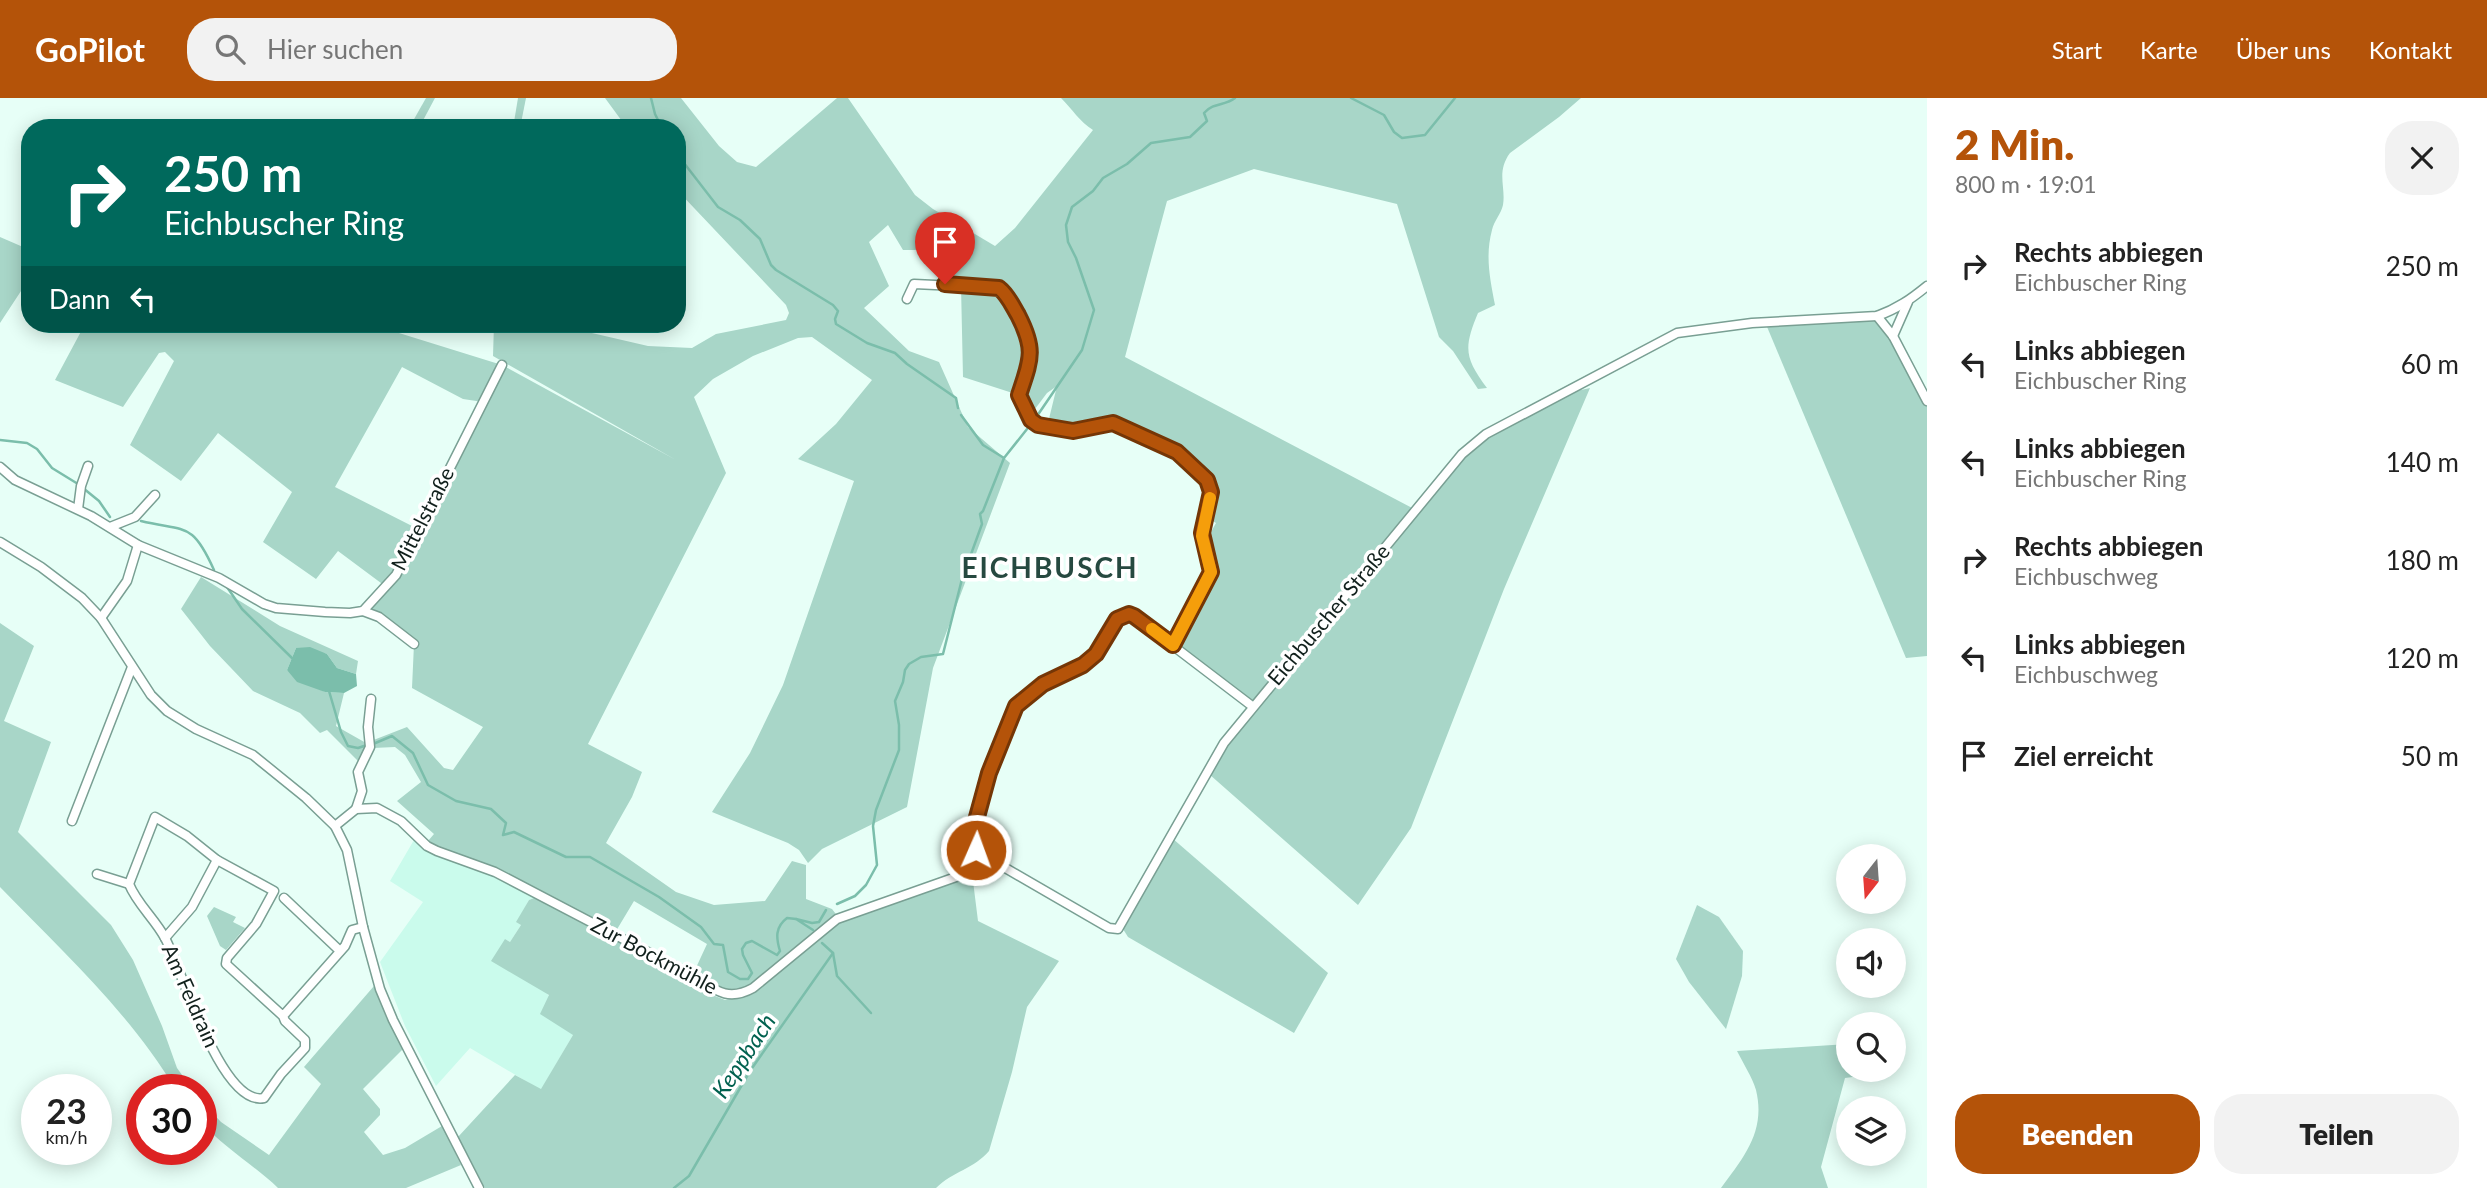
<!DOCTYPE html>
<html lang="de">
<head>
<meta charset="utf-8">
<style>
  :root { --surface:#fff; --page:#f2f2f2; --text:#222; --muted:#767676; --accent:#b45309 }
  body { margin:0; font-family:Lato,sans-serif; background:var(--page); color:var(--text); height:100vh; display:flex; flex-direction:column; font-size:26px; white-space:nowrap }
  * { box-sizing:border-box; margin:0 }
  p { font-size:23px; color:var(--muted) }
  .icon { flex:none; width:38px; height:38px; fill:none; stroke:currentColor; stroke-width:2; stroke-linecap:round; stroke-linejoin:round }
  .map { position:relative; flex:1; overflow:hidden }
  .drawer { display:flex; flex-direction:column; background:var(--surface); width:560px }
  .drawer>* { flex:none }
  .guide { position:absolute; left:21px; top:21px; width:665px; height:214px; border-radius:28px; box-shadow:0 4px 18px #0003; background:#00695c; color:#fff; overflow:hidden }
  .needle { width:46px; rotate:197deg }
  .tools { position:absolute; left:1836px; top:746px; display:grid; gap:14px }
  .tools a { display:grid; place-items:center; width:70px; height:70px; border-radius:50%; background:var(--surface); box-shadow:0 4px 18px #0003; font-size:35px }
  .speed { position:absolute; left:21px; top:976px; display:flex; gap:14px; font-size:35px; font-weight:700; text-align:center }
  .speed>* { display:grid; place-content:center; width:91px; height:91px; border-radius:50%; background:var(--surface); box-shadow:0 4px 18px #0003; line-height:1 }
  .speed small { font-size:18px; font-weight:400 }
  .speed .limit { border:10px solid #d22; background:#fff; color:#111 }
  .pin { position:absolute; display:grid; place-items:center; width:60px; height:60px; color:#fff; margin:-72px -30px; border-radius:50% 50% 50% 0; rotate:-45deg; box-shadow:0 0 7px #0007 }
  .pin .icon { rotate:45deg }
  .me { position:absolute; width:77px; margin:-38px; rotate:2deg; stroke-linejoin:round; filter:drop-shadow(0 0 5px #0008) }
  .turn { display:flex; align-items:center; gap:24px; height:147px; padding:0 28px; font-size:32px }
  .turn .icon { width:91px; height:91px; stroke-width:2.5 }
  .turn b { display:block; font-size:49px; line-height:60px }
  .then { display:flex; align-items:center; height:66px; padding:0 28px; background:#0003; gap:14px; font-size:26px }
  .round { display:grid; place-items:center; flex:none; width:74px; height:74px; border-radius:28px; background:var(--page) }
  .overview { display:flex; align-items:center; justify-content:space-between; height:119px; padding:0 28px }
  h1 { font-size:42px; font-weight:800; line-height:52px; color:var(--accent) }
  .cta { display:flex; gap:14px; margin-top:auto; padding:14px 28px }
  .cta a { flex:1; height:80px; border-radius:28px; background:var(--accent); color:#fff; font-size:28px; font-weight:800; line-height:80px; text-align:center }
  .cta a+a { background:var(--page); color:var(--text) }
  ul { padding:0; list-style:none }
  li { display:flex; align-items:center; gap:21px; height:98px; padding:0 28px }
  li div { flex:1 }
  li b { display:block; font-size:26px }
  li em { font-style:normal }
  header { display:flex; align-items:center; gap:42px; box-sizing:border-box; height:98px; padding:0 35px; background:var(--accent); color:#fff }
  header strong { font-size:33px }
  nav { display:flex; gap:38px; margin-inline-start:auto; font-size:24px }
  .search { width:490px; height:63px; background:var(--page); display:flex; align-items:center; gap:18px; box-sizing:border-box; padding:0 24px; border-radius:28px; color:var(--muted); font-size:26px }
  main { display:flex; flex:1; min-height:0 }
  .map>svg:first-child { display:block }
  .built { fill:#cafbec }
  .green { fill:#a8d6c8; fill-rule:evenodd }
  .water { fill:#7bbeab }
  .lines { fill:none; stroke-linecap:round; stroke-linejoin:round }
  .stream { stroke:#7bbeab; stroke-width:2.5 }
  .minor-casing { stroke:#799f93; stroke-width:11 }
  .minor { stroke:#fff; stroke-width:8 }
  .route-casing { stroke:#753606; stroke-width:18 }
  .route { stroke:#b45309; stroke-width:12 }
  .slow { stroke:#f59e0b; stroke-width:12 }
  .labels { text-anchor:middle; stroke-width:7; stroke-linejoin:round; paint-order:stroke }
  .street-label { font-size:21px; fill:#11201c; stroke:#fff }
  .water-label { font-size:23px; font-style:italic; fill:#01614f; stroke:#fff }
  .district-label { font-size:28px; font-weight:bold; letter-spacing:2px; fill:#264940; stroke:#fff }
</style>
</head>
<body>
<header>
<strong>GoPilot</strong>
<div class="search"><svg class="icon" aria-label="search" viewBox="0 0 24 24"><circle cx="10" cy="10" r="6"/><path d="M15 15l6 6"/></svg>Hier suchen</div>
<nav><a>Start</a><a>Karte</a><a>Über uns</a><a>Kontakt</a></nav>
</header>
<main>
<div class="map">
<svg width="1927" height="1090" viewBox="0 0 1927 1090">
  <rect width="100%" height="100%" fill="#e7fff7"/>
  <path class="built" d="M414,742L438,757L478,771L534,800L529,802L517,824L521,827L510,844L505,841L549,898L573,937L541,992L470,950L436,988L405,928L380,864L423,804L390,783Z"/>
  <g class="green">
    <path d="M426,0H435L419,30H409Z"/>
    <path d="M518,0H526L520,30H513Z"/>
    <path d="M605,0H681L719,48L737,64L756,69L837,0H848L915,97L933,111L995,148L1015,130L1093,32C1080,24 1072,11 1061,0H1581L1559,19L1510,55C1496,74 1506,89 1503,107C1501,116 1494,123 1492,132C1485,158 1490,181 1495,207L1478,215C1463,251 1465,260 1487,290L1478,291L1453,253L1439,239L1397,106L1254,71L1167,103L1125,259L1416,412L1462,356L1486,336L1558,297L1590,290L1504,491L1411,730L1358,807L1209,676L1230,641L1252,613L1173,547L1211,474L1202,438L1207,441L1216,425L1205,418L1211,394L1207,382L1177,354L1113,325L1073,333L1047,329L1057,288L1047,295L1029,319L1019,297L963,279L961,188L945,186L921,152H903L888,127L869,144L889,188L864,210L909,253L939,264L968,329L1010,365L933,570L907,709L822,751L808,765L799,752L788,745L712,714L750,655L783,587L854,383L798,361L836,326L872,282L812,239L798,240L753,258L713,281L694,299L726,375L588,646L642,674L632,699L606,745L676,794L714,807L765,803L792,763L806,767V801L832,811L842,824L865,812L907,801L972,775L978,823L1059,863L1027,909L1012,974L989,1053C975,1070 952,1074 936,1090H485L458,1039L515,977L541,991L573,937L540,916L549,897L491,863L505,841L510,844L521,827L516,824L529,802L534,800L682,873L715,898L725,902L738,899L721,891L694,874L707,846L634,803L616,833L487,768L438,750L428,743L434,736L397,703L421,684L405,657L395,649L373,650L371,643L407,629L444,670L453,672L483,629L412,590L414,546L379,519L363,513L385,488L338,453L316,481L263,444L292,394L218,335L181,383L130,347L174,263L165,254L159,255L123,309L55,282L85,226H370L502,267L676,362L493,258L494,226H553L648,248L692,250L716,236L786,222L789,215L786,207L677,92V30H627ZM402,269L463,301L483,304L418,431L335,389Z"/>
    <path d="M0,139L30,152V193L23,190L0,225Z"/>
    <path d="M1872,221L1883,228L1927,304V558L1906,560L1765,224Z"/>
    <path d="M201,479L280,528L358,563L356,576L337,570L327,556L296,550L287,572L325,594L344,595L336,628L366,645L367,651L360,665L327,632L320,635L300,615L253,593L210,548L181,511Z"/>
    <path d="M0,525L34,548L4,623L51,644L18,734L111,827L133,862L162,928L177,970L193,992H176C130,915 62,853 0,789Z"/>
    <path d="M1172,740L1328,875L1294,935L1128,839L1123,831L1125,822Z"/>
    <path d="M1697,807L1719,819L1743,853L1742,878L1726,931L1689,884L1676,861Z"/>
    <path d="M214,809L236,819L233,824L245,830L226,852L220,848L207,818Z"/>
    <path d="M374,888L387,921L404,950L363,991L380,1011V1017L364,1034L383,1057L405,1050L442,1028L461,1067L406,1090H278C254,1067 223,1049 201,1024V1003L221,1024L269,1057L321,986L304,969Z"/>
    <path d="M1848,946V971H1869L1868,977L1845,980L1821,1069L1828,1090H1721C1744,1059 1766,1033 1756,992C1752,979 1743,965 1737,953Z"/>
  </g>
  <path class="water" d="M310,549L327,556L337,570L356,576L357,588L344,595L325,594L297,584L287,572L296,550Z"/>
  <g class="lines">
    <g class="stream">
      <path d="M651,0L655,16L662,30"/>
      <path d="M1351,0L1384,17L1394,34L1402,40L1425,37L1455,0"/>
      <path d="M677,56L718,109L740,122L760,141L771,167L776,172L833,207L838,213L835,221L836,226L867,245L895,255L907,266L956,300L958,310"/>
      <path d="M961,317L983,347L1004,360"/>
      <path d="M1035,321L1082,252L1094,212L1076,160L1068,144L1066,127L1072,109L1093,93L1103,80L1127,66L1151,45L1190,39L1207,23L1204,15C1214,4 1225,8 1235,0"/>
      <path d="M0,342L27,345L37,351L52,370L78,386"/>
      <path d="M83,390L99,403L110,419"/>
      <path d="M141,423C186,434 192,423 214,472"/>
      <path d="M227,489L242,511L293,561"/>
      <path d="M329,593L341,634L348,648L358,650L367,647"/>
      <path d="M373,646L392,638L413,655L428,687L456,703L491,711L506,725L503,737L514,734L566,759H590L659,799L701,829L714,846L723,847L728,874L740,881H748L752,875L743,857L742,851L746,845L752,843L777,857L780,853C776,840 775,829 787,820L796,821"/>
      <path d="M837,806L855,798L866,787L877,767L873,728L876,712L899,652V627L895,603L903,584L905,572L909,566L921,559L943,556L962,481L982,426L980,416L983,413L1004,360L1031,326"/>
      <path d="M813,832L796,821L812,825L819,824L826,812"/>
      <path d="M833,855L837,878L871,915"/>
      <path d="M674,1090L689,1078L750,973L833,855L822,845"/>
    </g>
    <defs>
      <g id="minor">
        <path d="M907,201L914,186L999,190C1008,197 1012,207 1018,217C1036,252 1031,261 1019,297L1031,322L1038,327L1073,333L1113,325L1177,354L1207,382L1211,394L1202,438L1211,474L1173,547"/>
        <path d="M1877,218L1893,238L1927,303"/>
        <path d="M1893,238L1908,204"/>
        <path d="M0,369L15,382L91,418L138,447L219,480L264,506L276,510L325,514L350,515L363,513L396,477L502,267"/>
        <path d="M78,411L81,388L88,368"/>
        <path d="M110,429L135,419L155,397"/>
        <path d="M0,444L41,469L82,500L101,520L151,597L167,613L196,631L253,657L306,700L335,728L347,752L363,829L380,891L393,922L479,1090"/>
        <path d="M363,513L379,519L414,546"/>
        <path d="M101,520L127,483L138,447"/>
        <path d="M1252,608L1134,518L1129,516L1117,521L1096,556L1083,567L1043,586L1016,608L989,675L974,730L976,752L983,760L1002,768L1109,830L1118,831L1224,645L1462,356L1486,336L1677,235L1752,225L1877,218C1897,211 1911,201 1927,188"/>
        <path d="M356,711L362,693L358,674L370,649L368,629L371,601"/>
        <path d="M72,723L132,569"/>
        <path d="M335,728L356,711L377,710L401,723L427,748L437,753L495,774L690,876C713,890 726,905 753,890L837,821L956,779L974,769L983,760"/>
        <path d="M97,776L129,786"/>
        <path d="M284,800L340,853"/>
        <path d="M165,840L192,809L217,762"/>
        <path d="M283,918L226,866L227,860L256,826L274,793L217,762L187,738L155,719L129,786C137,806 155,821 165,840C181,869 221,1009 264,1000L281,976L305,950V942L285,923L283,918L345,848L352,832L363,829"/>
      </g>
    </defs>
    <use href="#minor" class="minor-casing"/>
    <use href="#minor" class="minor"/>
  </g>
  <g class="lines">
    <defs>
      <path id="route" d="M945,186L999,190C1008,197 1012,207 1018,217C1036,252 1031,261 1019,297L1031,322L1038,327L1073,333L1113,325L1177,354L1207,382L1211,394L1202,435L1211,474L1173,547L1134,518L1129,516L1117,521L1096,556L1083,567L1043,586L1016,608L989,675L974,730L976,752"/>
    </defs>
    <use href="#route" class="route-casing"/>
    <use href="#route" class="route"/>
    <path class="slow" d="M1152,531L1173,547L1211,474L1202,438L1210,400"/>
  </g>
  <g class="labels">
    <g class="street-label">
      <text transform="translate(423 421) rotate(-63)" y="7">Mittelstraße</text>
      <text transform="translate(1329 517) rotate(-50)" y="7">Eichbuscher Straße</text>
      <text transform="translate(654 858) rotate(28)" y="7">Zur Bockmühle</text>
      <text transform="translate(190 898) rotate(66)" y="7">Am Feldrain</text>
    </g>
    <g class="water-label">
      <text transform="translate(744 958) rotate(-57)" y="8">Keppbach</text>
    </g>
    <g class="district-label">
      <text x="1050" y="480">EICHBUSCH</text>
    </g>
  </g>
</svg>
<div class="tools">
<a><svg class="needle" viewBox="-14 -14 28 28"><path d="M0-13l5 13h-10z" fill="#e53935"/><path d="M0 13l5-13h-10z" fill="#767676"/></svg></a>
<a><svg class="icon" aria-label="sound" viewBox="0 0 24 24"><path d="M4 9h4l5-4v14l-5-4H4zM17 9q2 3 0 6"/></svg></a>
<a><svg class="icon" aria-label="search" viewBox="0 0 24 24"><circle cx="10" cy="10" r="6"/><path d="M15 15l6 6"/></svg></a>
<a><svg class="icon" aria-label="layers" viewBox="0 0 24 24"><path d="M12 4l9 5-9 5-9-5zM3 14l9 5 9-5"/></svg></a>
</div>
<div class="speed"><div>23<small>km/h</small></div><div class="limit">30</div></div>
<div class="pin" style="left:945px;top:186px;background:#d93025"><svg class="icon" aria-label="arrive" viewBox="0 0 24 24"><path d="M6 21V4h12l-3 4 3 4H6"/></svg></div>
<svg class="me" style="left:976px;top:752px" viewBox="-20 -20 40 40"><circle r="17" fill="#b45309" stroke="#fff" stroke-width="3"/><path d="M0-11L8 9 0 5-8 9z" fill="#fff"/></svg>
<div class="guide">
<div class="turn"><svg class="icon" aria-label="right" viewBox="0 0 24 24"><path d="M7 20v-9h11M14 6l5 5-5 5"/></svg><div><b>250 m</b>Eichbuscher Ring</div></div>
<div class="then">Dann<svg class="icon" aria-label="left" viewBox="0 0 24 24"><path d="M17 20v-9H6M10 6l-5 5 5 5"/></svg></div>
</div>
</div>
<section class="drawer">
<div class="overview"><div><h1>2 Min.</h1><p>800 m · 19:01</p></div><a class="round"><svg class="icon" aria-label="close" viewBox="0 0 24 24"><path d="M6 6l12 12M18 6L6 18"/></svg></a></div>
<ul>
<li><svg class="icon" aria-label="right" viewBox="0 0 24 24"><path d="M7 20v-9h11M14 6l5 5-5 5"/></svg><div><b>Rechts abbiegen</b><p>Eichbuscher Ring</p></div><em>250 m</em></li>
<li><svg class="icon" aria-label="left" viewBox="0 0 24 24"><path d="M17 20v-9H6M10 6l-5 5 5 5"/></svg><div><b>Links abbiegen</b><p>Eichbuscher Ring</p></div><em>60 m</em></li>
<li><svg class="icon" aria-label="left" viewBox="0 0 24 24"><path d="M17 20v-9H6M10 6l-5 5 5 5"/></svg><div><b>Links abbiegen</b><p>Eichbuscher Ring</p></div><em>140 m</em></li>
<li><svg class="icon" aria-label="right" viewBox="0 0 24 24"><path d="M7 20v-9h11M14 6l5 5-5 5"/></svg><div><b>Rechts abbiegen</b><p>Eichbuschweg</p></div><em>180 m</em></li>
<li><svg class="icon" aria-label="left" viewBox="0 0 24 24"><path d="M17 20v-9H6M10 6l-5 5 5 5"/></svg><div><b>Links abbiegen</b><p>Eichbuschweg</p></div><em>120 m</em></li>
<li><svg class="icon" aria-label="arrive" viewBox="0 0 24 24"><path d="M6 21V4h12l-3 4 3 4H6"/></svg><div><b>Ziel erreicht</b></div><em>50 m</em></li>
</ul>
<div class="cta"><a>Beenden</a><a>Teilen</a></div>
</section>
</main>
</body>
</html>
